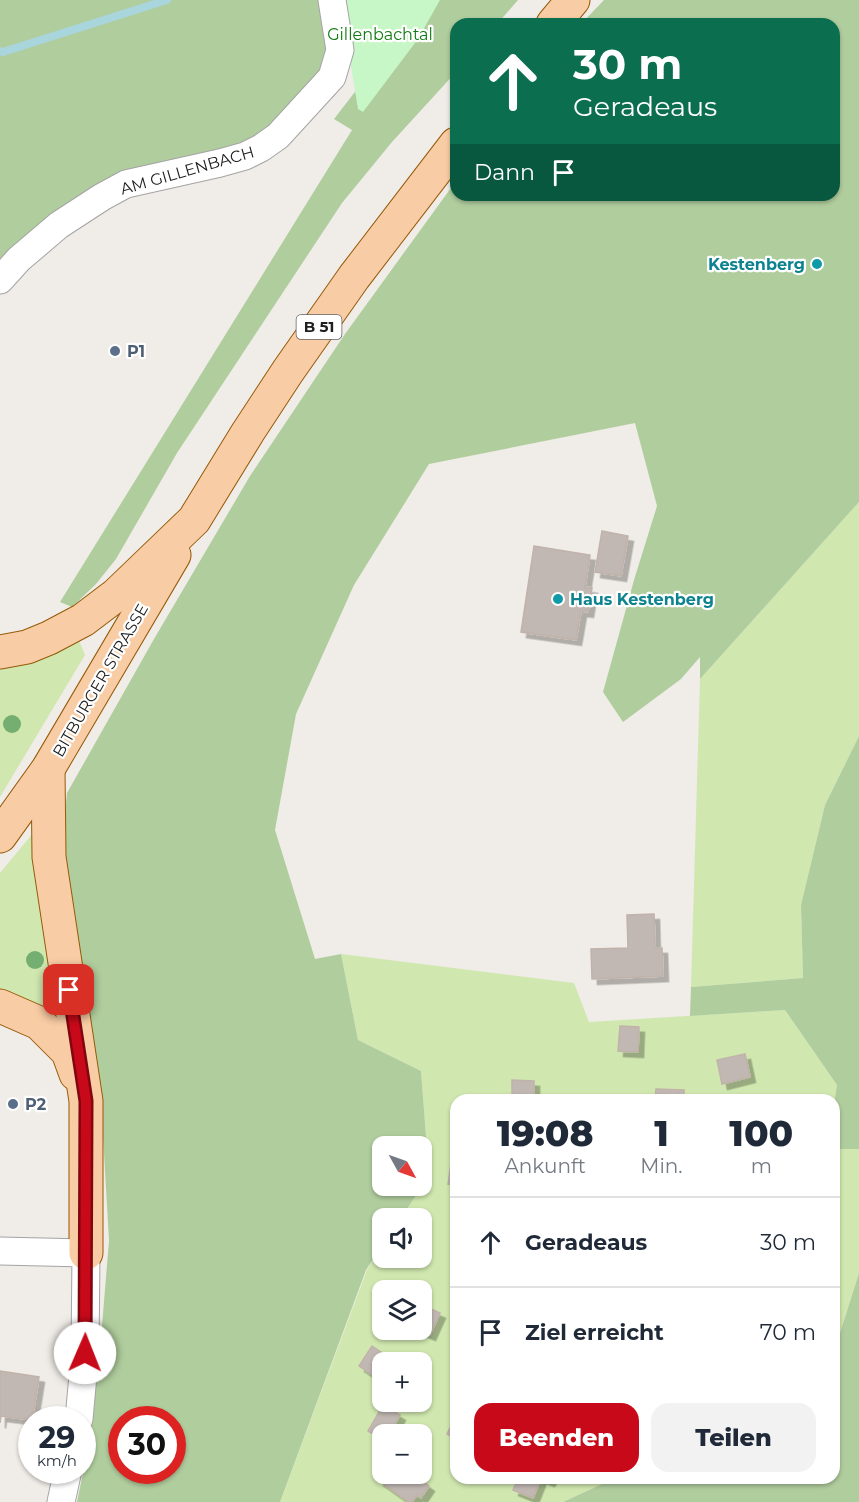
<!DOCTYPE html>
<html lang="de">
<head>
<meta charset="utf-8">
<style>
  :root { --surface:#fff; --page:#f2f2f3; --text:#1f2937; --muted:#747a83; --line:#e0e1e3; --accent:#c70919 }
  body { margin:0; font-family:Montserrat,sans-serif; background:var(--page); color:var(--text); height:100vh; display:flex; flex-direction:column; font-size:22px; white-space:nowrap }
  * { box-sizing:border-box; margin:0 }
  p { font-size:20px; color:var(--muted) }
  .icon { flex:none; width:33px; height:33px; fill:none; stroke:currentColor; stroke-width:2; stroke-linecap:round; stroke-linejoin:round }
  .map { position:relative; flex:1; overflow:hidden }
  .side { position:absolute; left:450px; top:1094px; width:390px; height:390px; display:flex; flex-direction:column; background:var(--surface); border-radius:18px; box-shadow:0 2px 4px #0004 }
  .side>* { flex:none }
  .top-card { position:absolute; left:450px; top:18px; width:390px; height:183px; border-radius:18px; box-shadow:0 2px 4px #0004; background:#0b6e4f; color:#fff; overflow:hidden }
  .needle { width:39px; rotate:130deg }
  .fabs { position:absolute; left:372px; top:1136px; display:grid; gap:12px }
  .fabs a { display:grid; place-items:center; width:60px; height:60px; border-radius:12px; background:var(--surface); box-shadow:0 2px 4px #0004; font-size:30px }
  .speed { position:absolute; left:18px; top:1406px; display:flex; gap:12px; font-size:30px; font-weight:700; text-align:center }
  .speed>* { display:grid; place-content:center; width:78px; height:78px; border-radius:50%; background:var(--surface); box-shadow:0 2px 4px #0004; line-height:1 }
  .speed small { font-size:15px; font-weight:400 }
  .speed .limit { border:9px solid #d22; background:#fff; color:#111 }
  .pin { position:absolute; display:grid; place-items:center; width:51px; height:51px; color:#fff; margin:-26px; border-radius:12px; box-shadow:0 3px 9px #0006 }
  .me { position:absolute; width:66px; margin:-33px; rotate:1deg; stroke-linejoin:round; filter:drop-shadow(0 0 4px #0008) }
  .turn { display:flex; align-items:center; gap:21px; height:126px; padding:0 24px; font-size:27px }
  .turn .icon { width:78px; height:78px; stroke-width:2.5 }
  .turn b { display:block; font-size:42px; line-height:51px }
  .then { display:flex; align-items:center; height:57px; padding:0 24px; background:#0003; gap:12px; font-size:22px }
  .eta { display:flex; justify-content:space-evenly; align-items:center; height:102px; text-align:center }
  .eta b { font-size:36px; font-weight:800; line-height:42px }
  .button { display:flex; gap:12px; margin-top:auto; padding:12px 24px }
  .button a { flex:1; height:69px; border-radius:18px; background:var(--accent); color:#fff; font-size:24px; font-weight:800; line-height:69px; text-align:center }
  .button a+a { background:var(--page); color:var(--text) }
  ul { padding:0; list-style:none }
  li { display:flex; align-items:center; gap:18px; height:90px; padding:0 24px; border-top:2px solid var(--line) }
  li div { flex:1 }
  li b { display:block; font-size:22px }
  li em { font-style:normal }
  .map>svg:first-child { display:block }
  .grass { fill:#d0e8af; fill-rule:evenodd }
  .forest { fill:#b0cd9d; fill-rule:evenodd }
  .park { fill:#c7f7c6 }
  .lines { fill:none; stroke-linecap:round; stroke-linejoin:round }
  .stream { stroke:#a9d5dc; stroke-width:8 }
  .building { fill:#c1b8b3; stroke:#c1b2aa; stroke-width:1.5; filter:url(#shadow) }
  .street-casing { stroke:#a4a4a4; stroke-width:29 }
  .primary-casing { stroke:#955907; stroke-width:35 }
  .street { stroke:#fff; stroke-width:27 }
  .primary { stroke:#f8cca4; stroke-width:33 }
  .tree { fill:#75ae71 }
  .route-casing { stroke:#810610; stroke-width:15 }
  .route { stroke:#c70919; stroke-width:10 }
  .culture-dot { fill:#0f9aa8; stroke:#fff; stroke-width:2 }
  .service-dot { fill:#5c6f8a; stroke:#fff; stroke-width:2 }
  .labels { text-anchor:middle; stroke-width:4.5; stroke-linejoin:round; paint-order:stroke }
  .shield { fill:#fff; stroke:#636363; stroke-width:1.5 }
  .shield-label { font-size:15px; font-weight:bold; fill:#202020 }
  .park-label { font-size:16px; fill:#117b11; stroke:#fff }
  .street-label { font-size:16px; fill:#202020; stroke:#fff }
  .culture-label { font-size:16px; font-weight:bold; fill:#0d838f; stroke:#fff; text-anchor:end }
  .service-label { font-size:16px; font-weight:bold; fill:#4e5e75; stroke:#fff; text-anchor:start }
</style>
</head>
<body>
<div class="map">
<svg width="859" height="1502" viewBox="0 0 859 1502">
  <defs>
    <filter id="shadow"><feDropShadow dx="5.5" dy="5.5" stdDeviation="0" flood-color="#0004"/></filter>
  </defs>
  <rect width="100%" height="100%" fill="#f0ece7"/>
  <g class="grass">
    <path d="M859,502V736L825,805L801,905L803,978L691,987L700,679Z"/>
    <path d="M78,638L85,655L0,797V663Z"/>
    <path d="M34,832L68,1027L0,992V873Z"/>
    <path d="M341,954L574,983L589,1022L785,1010L837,1085L834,1104V1100H456V1478H615L563,1502H280L367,1270L382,1246V1257H422V1218H401L429,1176L421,1071L358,1040ZM382,1290H422V1329H382ZM382,1362H422V1401H382ZM382,1434H422V1473H382Z"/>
    <path d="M834,1149H859V1273L834,1352Z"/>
  </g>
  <g class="forest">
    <path d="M0,0H323L331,52L313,80L265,132L229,148L0,260Z"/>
    <path d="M341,0H518L497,24H456V72L392,142L342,203L177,453L116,559L96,584L72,607L60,602L352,130L334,119L392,44Z"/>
    <path d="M604,0H859V502L700,679V657L681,679L623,722L603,692L634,580L657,506L635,423L429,464L354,585L296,714L275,830L315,959L341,954L358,1040L421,1071L429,1176L401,1218H382V1246L366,1270L280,1502H77L83,1473L100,1350L109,1241L101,1100L61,854L67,793L154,639L250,476L345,334L456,181V195H834V24H581ZM382,1146H422V1185H382ZM122,1419H172V1470H122Z"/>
    <path d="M859,736V1149H834V1104L837,1085L785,1010L690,1016L691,987L803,978L801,905L825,805Z"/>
    <path d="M859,1273V1502H563L615,1478H834V1352Z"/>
  </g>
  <path class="park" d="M340,0H440L418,39L363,112L358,109Z"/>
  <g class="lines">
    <path class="stream" d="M0,51L3,52L167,0"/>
  </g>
  <g class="building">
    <path d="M602,531L628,536L621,576L595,572Z"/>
    <path d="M534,546L590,555L585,587L592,588L588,612L581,611L576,640L521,632Z"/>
    <path d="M654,914L655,948H662L663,976L592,979L591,949L628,948L627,915Z"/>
    <path d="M620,1026L639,1027L638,1052L618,1051Z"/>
    <path d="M745,1054L750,1077L722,1084L717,1060Z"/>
    <path d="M512,1080L534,1081V1095L512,1094Z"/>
    <path d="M656,1089L684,1090V1100H655Z"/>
    <path d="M451,1164L456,1165V1185L448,1184Z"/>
    <path d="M426,1307L440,1313L430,1335L416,1329H422V1316Z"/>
    <path d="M372,1346L390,1358L387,1362H382V1370L377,1378L359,1366Z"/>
    <path d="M0,1371L39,1377L32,1420L1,1416L0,1423Z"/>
    <path d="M383,1405L400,1415L389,1434H382V1440L368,1431Z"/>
    <path d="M456,1416V1439L447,1434Z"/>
    <path d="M384,1473H411L429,1486L421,1498L417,1495L412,1502H409L378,1480Z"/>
    <path d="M518,1478H551L549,1481L541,1478L533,1498L513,1490Z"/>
  </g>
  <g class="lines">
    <defs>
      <g id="street">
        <path d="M0,280L19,259L59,225L102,197L126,184L220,163L245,156L261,148L278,136L332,77L340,50L332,0"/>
        <path d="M0,1251L86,1253L85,1353L79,1419"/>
        <path d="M61,1502L68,1470"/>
      </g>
      <g id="primary">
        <path d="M553,24L573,0"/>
        <path d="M0,652L27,647L49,638L83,620L116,595L194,520L248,432L288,371L354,277L456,144"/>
        <path d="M48,769L49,857L86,1101V1253"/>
        <path d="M0,836L48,769L174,555"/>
        <path d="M0,1006L39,1023L68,1052L76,1074"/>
      </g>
    </defs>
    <use href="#street" class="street-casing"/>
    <use href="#primary" class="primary-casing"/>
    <use href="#street" class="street"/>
    <use href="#primary" class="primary"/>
  </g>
  <g class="tree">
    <circle cx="12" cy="724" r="9"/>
    <circle cx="35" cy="960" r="9"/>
  </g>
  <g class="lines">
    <defs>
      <path id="route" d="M69,990L86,1101L85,1353"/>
    </defs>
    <use href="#route" class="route-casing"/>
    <use href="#route" class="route"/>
  </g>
  <g class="culture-dot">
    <circle cx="817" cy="264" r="6"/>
    <circle cx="558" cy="599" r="6"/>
  </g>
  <g class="service-dot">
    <circle cx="115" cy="351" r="6"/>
    <circle cx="13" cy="1104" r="6"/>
  </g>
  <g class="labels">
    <rect class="shield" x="296.5" y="315" width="45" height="24" rx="4.5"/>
    <g class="shield-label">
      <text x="319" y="332">B 51</text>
    </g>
    <g class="park-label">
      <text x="380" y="40">Gillenbachtal</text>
    </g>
    <g class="street-label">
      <text transform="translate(187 170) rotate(-16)" y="6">AM GILLENBACH</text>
      <text transform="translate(100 680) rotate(-60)" y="6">BITBURGER STRASSE</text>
    </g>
    <g class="culture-label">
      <text x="805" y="270">Kestenberg</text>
      <text x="570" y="605" text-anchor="start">Haus Kestenberg</text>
    </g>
    <g class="service-label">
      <text x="127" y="357">P1</text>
      <text x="25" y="1110">P2</text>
    </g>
  </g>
</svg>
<div class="fabs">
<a><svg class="needle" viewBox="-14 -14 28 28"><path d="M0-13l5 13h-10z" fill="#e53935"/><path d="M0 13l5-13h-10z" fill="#747a83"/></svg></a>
<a><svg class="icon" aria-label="sound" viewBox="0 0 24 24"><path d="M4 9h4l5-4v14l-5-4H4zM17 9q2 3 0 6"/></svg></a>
<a><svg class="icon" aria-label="layers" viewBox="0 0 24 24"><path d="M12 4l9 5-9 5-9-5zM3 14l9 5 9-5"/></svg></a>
<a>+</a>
<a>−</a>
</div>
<div class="speed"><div>29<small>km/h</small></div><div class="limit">30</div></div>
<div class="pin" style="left:69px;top:990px;background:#d93025"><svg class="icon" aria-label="arrive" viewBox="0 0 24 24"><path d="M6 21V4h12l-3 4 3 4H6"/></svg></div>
<svg class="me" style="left:85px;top:1353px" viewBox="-20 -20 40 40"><circle r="19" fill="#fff"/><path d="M0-13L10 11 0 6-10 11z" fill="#c70919"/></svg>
<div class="top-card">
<div class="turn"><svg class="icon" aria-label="ahead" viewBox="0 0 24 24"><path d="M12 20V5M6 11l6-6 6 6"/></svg><div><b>30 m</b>Geradeaus</div></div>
<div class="then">Dann<svg class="icon" aria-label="arrive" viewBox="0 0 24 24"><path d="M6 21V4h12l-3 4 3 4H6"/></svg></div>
</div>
<section class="side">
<div class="eta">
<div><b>19:08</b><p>Ankunft</p></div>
<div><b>1</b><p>Min.</p></div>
<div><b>100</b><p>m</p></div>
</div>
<ul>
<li><svg class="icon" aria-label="ahead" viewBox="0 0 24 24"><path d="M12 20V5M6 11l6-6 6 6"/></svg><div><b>Geradeaus</b></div><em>30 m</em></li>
<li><svg class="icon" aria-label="arrive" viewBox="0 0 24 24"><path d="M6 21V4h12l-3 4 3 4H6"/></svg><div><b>Ziel erreicht</b></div><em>70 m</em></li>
</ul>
<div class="button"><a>Beenden</a><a>Teilen</a></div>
</section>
</div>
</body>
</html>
